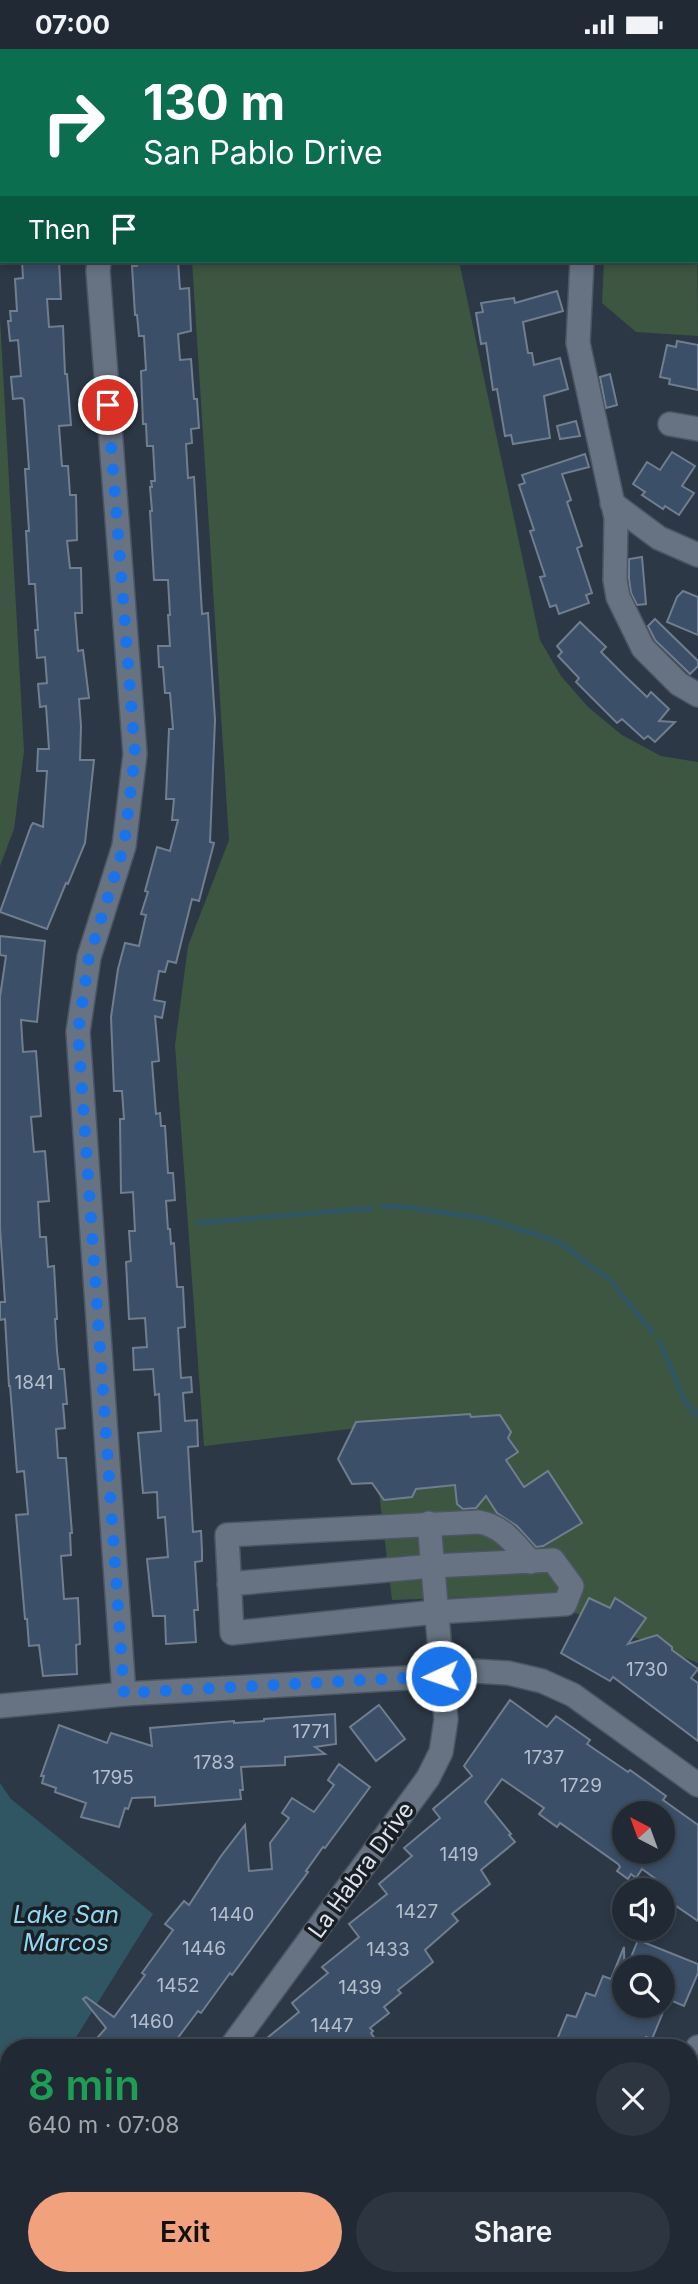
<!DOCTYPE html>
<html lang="en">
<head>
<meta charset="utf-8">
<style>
  :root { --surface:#212a34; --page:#2d3640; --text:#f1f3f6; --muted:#a2a7ac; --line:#3e464f; --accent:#f1a17c }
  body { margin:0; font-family:Inter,sans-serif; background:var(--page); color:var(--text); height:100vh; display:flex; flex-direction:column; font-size:26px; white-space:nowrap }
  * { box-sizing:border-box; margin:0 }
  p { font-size:23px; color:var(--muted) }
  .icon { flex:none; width:38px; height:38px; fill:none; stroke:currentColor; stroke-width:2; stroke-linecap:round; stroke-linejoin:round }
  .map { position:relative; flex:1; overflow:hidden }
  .sheet { position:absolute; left:0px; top:1990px; width:698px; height:247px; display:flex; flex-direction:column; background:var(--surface); border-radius:28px 28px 0 0; box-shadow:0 4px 10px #0003,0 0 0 2px var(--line) }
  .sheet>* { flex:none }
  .guide { position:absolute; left:0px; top:0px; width:698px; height:214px; box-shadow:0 4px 10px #0003,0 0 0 2px var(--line); background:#0b6e4f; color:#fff; overflow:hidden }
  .needle { width:46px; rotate:319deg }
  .buttons { position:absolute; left:612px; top:1752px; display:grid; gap:14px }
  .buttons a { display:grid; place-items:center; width:63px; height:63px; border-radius:50%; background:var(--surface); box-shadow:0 4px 10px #0003,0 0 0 2px var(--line); font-size:35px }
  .pin { position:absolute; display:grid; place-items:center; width:60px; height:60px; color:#fff; margin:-30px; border:4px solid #fff; border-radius:50%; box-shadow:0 2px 7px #0007 }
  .me { position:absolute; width:77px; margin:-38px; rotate:267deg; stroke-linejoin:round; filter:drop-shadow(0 0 5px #0008) }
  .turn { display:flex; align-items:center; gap:24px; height:147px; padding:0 28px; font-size:32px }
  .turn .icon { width:91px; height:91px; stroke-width:2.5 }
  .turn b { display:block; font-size:49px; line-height:60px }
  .then { display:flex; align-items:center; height:66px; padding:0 28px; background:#0003; gap:14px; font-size:26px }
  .round { display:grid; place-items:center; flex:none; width:74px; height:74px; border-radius:37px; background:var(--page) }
  .summary { display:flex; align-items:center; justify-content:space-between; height:119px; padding:0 28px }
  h1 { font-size:42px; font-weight:600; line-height:52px; color:#1e9e55 }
  .action { display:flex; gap:14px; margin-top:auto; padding:14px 28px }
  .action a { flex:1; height:80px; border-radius:42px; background:var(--accent); color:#111; font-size:28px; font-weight:600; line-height:80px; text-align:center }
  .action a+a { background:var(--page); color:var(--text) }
  .status { display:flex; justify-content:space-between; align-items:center; height:49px; padding:0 35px; background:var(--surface); direction:ltr }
  .status svg { height:19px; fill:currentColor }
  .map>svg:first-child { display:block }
  .green { fill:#3d5641 }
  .water { fill:#305663 }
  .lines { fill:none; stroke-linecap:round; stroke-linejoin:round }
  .stream { stroke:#305663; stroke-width:5 }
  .building { fill:#3b4f68; stroke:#717e8f; stroke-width:2; fill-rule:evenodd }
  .minor-casing { stroke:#4c5662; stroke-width:26 }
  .minor { stroke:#677383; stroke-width:23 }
  .route { stroke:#1a73e8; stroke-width:12; stroke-dasharray:0 21.6 }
  .labels { text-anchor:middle; stroke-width:7; stroke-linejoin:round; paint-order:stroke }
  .number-label { font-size:19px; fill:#b4becc }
  .street-label { font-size:23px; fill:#dce3ed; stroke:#191e25 }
  .water-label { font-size:24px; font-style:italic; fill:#91d7f0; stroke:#191e25 }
</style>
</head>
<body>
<div class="status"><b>07:00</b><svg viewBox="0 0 49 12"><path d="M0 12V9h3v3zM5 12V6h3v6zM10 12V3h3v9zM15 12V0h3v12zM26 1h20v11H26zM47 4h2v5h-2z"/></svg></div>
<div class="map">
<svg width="698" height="2235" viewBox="0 0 698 2235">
  <rect width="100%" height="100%" fill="#2c3846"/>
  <g class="green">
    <path d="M697,189L698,287L636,283L602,254L604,212H696Z"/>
    <path d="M192,212H459L540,591L561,627L588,658L622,686L661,707L698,713V1614L531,1546L392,1551L378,1435L375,1377L204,1397L175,996L188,897L229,791Z"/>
    <path d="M0,269L24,702L14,780L0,817Z"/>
  </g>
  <path class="water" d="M0,1734L11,1750L153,1865L70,1998H9V2228H345L340,2235H0Z"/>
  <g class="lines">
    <g class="stream">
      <path d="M0,117H2"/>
      <path d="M696,200H698"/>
      <path d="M382,1157L406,1158L487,1170L559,1193L611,1232L652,1283"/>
      <path d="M197,1174L372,1159"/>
      <path d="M659,1292C663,1303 669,1313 673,1323C681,1345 681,1350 698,1367"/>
    </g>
  </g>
  <g class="building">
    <path d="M22,212H59L61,250H47L49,278L63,277L65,325H67L71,376L59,377L62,417H68L70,446H76L77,491L67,492L70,519H81L82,564H75L78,602L83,601L89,649L79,650L81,677L80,711H94L85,794L68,835L66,834L47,880L0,863L31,777L33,774L43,778L47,722H37L38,700H49L46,657L40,658L38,635L47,634L45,608L37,609L35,581H38L35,535H29L26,482H29L25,420H29L24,351L22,349L13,350L11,328L21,327L18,291L10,292L8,272H11L10,262H17L15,230L23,229Z"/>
    <path d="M137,212H178L180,240L189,239L191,282L178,285L180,311L191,310L194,350H197L199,379L191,380L192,394L186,395L188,429L194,428L202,565L208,564L215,671L210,793L214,794L199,852L192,850L176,914L168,912L165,923L159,922L154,951L165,953L162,969L155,967L159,1012L152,1013L156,1065L160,1064L161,1077H165L168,1124H173L175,1151L166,1152L168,1180H170L171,1195L174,1194L177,1238H183L185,1278L178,1279L181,1329L191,1328L192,1343L183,1344L185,1372L197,1371L198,1397L188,1398L193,1483L201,1482L202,1502V1512L195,1513L198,1561H194L196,1593L166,1595L165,1567H153L147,1510L168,1508L165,1468L158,1469L157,1443L143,1444L138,1384L161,1382L159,1345L155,1346L153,1320L134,1321L133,1299L147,1298L145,1269L129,1270L126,1213L131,1212L129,1182H135L133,1143L121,1144L120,1070H124L122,1042H114L111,968L118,920L125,894L139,897L146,866L141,865L148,843L145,842L157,798L170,802L178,771H172L174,750H166L169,680H173L170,644H165L163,618H159L158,597H170L168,566H170L168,531H154L150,462H152L150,438H152L151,432H155L153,397H147L146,375H143L141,322L146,321L144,287H139L137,266H135L132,217H137Z"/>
    <path d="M557,242L563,262L523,273L528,304H532L534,316L560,309L568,340L544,347L550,389L513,395L511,386L505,387L497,340L493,341L486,294L481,295L476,264L483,263L481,254L514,249L515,254Z"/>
    <path d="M677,292L698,296V341L669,335L670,330L660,328L667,296L676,298Z"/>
    <path d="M610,325L617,356L606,359L600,328Z"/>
    <path d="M576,372L580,387L560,390L557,377Z"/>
    <path d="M672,403L695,417L682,437L694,444L679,466L665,457L663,460L642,446L645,443L633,435L647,413L660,421Z"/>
    <path d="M585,405L589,418L562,425L571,451L567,453L582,497L577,499L592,544L586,546L589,554L559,565L556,556L550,558L540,528L545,527L530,482L534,481L519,436L525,434L522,426Z"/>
    <path d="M642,508L646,555L637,556L631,544L629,530V510Z"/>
    <path d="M683,542L698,548V586L667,573L677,548Z"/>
    <path d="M655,570L698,612V617L690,625L655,591L648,577Z"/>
    <path d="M580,573L606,598L601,603L625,627L647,648L651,643L669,660L659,672L675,673L655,693L648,687L644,690L622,670L617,674L576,633L579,629L558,607L562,603L557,597Z"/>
    <path d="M0,887L45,892L37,973L21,971L23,1003L36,1002L41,1067L31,1068L34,1103L45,1102L49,1152L38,1153L40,1188H46L48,1218L54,1217L57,1270H55L57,1302L59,1320H64L67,1355H63L65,1379L56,1380L58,1409H66L72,1484H70L71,1506L61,1507L64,1550L78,1549L80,1595L76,1596L77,1625L43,1627L39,1596L29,1597L27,1570H25L16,1466L28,1465L24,1422L17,1423L10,1337H9L5,1270L0,1271V1253H5L0,1178V948L6,907L0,906Z"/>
    <path d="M470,1365L471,1368L500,1366L511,1383L508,1389L518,1403L506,1411L524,1438L548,1422L582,1474L543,1497L536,1498L517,1477L497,1464L486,1447L476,1459L463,1460L457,1455L455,1436L416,1440L412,1448L384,1451L372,1434L352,1435L338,1410L356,1373Z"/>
    <path d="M589,1549L610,1559L615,1549L646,1569L628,1595L657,1586L672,1598V1601L698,1620L691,1629L698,1634V1692L613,1628L610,1632L561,1604Z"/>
    <path d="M510,1651L547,1678L556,1667L590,1691L587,1695L628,1723L630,1721L666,1747L663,1751L698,1776V1872L663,1848L664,1836L642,1820L636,1829L631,1825L628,1830L617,1822L620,1818L618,1815L560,1774L557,1778L539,1765L544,1759L502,1730L485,1753L511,1785L509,1786L515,1793L481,1821L490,1835L452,1865L458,1872L425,1901L433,1913L398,1941L401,1944L384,1958L389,1964L370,1979L373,1982L371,1984L376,1991L366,1998H256L299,1963L292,1954L328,1924L322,1918L359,1888L349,1875L387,1845L379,1835L412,1807L404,1799L440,1769L433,1760L472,1727L464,1717L466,1714ZM625,1764H663V1802H625Z"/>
    <path d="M379,1656L405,1690L376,1712L350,1678Z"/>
    <path d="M335,1665L336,1695L315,1698L325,1705L285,1708V1716L241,1718L243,1741H240L241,1750L155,1757V1748L132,1749L128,1760L125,1759L119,1778L81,1768L86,1754L55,1743L56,1739L42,1734L44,1727H41L59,1676L107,1694L111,1684L152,1697L150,1679L234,1672V1674L264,1672V1670Z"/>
    <path d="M339,1715L370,1738L325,1799L323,1798L306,1822L308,1823L232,1926L230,1924L201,1964L198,1962L171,1998H89L106,1979L83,1950L86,1948L114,1968L145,1926L142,1924L173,1881L165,1875L184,1852L189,1856L221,1807L245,1776L249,1822L272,1820L270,1794L289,1769L282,1764L292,1749L314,1763L334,1736L328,1731Z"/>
    <path d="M638,1891L698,1915V1924L684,1957L663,1948V1918H627Z"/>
    <path d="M624,1898L625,1956H666L652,1990L646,1988L641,1998H554L567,1966L576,1968L586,1944L595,1947L603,1927L611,1930Z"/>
  </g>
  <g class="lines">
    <defs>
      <g id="minor">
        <path d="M94,0L95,2"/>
        <path d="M696,96H698"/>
        <path d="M99,212L98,222L135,705L124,797L89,908L78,983L124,1645"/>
        <path d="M582,212L578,294L616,469L615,531L618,548L643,599L679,635L698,646"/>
        <path d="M670,375L698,380"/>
        <path d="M612,454L659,489L698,506"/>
        <path d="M229,1535L433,1517L553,1511L572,1537L565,1555L436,1563L232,1584L227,1486L479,1473C505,1478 514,1495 531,1513"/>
        <path d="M0,1657L124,1645L441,1627L473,1622L508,1624L542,1632L573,1646L698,1736"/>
        <path d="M231,1998L428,1729L441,1703L446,1671L429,1474"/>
        <path d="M690,2010L698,1998"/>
        <path d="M524,2235L529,2228"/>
      </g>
    </defs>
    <use href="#minor" class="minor-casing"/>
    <use href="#minor" class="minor"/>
  </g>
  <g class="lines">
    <path class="route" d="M108,356L135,705L124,797L89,908L78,983L124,1644L441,1627"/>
  </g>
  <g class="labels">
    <g class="number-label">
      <text x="34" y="1340">1841</text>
      <text x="647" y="1627">1730</text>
      <text x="311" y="1689">1771</text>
      <text x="544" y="1715">1737</text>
      <text x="214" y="1720">1783</text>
      <text x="113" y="1735">1795</text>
      <text x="581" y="1743">1729</text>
      <text x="459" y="1812">1419</text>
      <text x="417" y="1869">1427</text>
      <text x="232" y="1872">1440</text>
      <text x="204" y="1906">1446</text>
      <text x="388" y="1907">1433</text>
      <text x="178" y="1943">1452</text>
      <text x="360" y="1945">1439</text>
      <text x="152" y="1979">1460</text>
      <text x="332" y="1983">1447</text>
    </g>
    <g class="street-label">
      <text transform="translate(361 1821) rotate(-54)" y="8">La Habra Drive</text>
    </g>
    <g class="water-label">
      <text x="66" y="1874">Lake San<tspan x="66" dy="28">Marcos</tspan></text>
    </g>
  </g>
</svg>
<div class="buttons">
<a><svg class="needle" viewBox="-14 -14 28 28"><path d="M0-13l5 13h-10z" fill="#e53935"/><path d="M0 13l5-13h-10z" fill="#a2a7ac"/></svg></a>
<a><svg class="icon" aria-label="sound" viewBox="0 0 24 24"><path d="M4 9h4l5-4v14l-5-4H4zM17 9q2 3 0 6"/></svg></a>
<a><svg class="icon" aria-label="search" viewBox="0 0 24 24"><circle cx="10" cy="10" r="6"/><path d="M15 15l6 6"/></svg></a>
</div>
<div class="pin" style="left:108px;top:356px;background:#d93025"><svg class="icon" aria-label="arrive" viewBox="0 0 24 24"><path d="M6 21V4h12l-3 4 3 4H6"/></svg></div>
<svg class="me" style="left:441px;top:1627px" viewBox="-20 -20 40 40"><circle r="17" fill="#1a73e8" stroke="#fff" stroke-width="3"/><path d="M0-11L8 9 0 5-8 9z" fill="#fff"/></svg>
<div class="guide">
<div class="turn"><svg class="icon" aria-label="right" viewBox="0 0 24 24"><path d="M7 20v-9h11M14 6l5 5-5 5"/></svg><div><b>130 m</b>San Pablo Drive</div></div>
<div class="then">Then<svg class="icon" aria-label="arrive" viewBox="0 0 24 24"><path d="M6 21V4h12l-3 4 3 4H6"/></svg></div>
</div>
<section class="sheet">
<div class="summary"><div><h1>8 min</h1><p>640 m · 07:08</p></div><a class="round"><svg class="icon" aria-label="close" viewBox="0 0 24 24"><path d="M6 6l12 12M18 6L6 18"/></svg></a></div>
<div class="action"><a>Exit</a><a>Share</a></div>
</section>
</div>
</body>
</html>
